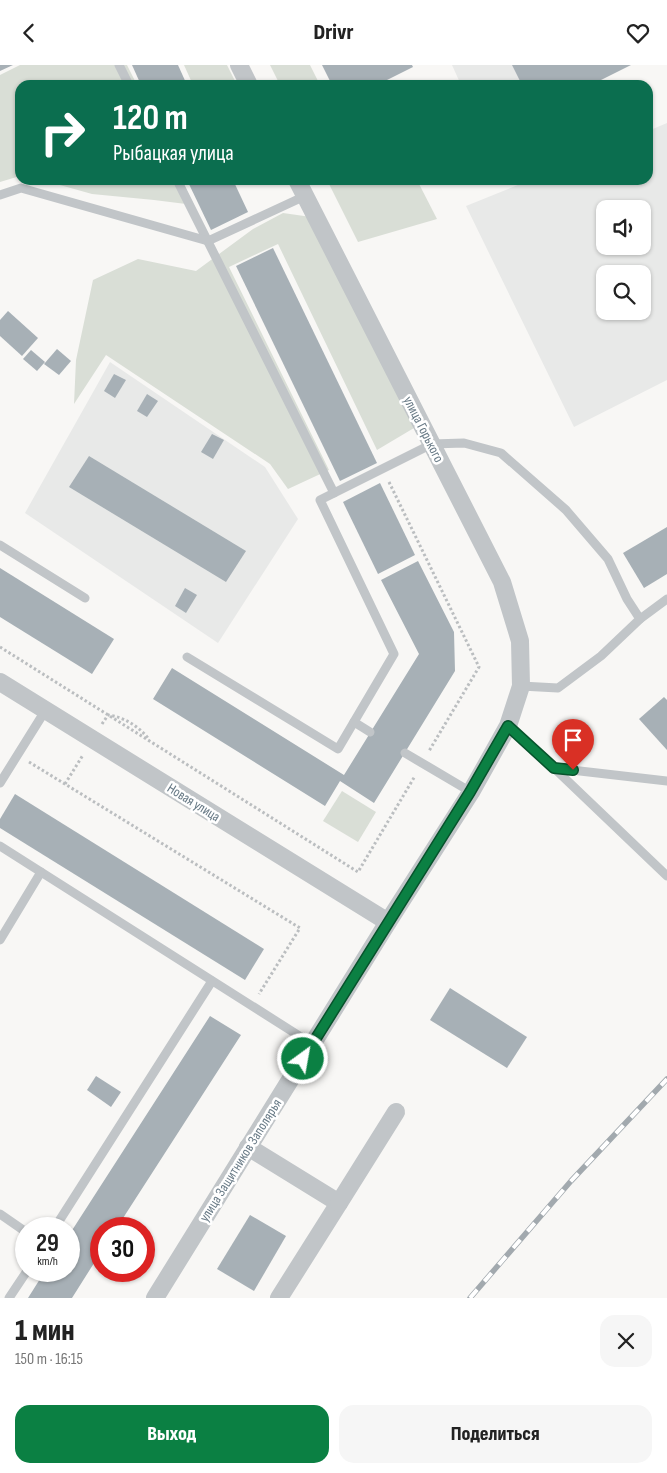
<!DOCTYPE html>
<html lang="ru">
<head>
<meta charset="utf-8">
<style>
  :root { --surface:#fff; --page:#f6f6f6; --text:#222; --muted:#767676; --accent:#0b8043 }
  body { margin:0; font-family:"Sofia Sans Condensed",sans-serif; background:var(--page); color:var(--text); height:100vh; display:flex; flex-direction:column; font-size:19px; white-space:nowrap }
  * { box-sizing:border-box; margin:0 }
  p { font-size:16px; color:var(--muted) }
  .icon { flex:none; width:28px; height:28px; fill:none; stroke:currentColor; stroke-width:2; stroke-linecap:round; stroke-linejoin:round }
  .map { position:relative; height:1233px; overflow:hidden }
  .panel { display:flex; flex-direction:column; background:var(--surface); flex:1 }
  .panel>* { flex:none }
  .top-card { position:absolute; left:15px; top:15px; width:638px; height:105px; border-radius:15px; box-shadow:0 1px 4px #0004; background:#0b6e4f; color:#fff; overflow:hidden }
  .fabs { position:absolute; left:596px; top:135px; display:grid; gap:10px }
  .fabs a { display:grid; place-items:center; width:55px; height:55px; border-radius:10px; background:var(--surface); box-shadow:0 1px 4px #0004; font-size:25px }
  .speed { position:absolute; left:15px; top:1152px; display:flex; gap:10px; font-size:25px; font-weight:700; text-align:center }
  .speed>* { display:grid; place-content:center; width:65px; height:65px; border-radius:50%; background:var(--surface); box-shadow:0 1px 4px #0004; line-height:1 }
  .speed small { font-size:12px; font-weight:400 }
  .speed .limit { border:8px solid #d22; background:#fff; color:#111 }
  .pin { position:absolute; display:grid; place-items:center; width:42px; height:42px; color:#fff; margin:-51px -21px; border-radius:50% 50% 50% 0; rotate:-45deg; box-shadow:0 0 5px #0007 }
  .pin .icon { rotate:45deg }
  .me { position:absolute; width:55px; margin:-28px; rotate:32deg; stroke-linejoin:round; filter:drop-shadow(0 0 4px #0008) }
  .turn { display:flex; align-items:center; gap:18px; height:105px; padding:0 15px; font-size:22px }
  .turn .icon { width:65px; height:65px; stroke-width:2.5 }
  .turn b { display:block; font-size:35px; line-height:42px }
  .round { display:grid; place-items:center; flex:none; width:52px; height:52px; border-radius:15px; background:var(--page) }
  .headline { display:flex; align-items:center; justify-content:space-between; height:85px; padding:0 15px }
  h1 { font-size:30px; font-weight:800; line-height:38px }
  .cta { display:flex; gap:10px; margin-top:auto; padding:10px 15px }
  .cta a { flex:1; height:58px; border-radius:15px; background:var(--accent); color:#fff; font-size:20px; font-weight:800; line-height:58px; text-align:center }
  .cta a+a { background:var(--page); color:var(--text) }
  header { display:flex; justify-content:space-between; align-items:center; height:65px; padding:0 15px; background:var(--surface); font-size:22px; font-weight:800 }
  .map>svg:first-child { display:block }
  .built { fill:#e8e9e8; fill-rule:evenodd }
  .green { fill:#d9ded6 }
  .building { fill:#a7b0b6 }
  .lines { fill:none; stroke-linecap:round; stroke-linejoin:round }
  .path { stroke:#bbbec0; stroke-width:3; stroke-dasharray:2.5 2.5; stroke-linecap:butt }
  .service { stroke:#c1c5c8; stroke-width:9 }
  .minor { stroke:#c1c5c8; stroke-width:18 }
  .rail-casing { stroke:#a2a9ae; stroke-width:5.5 }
  .rail { stroke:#fff; stroke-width:4; stroke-dasharray:11; stroke-linecap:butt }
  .route-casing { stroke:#07532c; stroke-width:12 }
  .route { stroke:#0b8043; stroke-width:9 }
  .labels { text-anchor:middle; stroke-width:5; stroke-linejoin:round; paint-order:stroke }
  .street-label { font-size:14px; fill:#677985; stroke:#fff }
</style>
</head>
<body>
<header><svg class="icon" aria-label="back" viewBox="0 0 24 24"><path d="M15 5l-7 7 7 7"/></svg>Drivr<svg class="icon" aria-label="heart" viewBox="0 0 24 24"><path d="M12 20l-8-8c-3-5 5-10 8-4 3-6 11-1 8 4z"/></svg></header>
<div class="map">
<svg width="667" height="1233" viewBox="0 0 667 1233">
  <rect width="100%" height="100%" fill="#f8f7f5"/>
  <g class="built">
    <path d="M452,0H629L589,20H461Z"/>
    <path d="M667,58V315L574,362L466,141L530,115H648V66ZM605,144H642V181H605ZM605,209H642V246H605Z"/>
    <path d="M110,297L265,402L298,454L218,578L25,448Z"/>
  </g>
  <g class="green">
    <path d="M20,0H127L137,20H20V111L0,117V10Z"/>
    <path d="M184,0H227L237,20H193Z"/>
    <path d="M270,0H310L320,20H280Z"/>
    <path d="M42,115H182L194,140L154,135L92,129Z"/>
    <path d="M327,115H417L437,154L358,177Z"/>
    <path d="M283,148L311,152L414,363L377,385L278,179L229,202L329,405L288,424L270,399L106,290L74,339L76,295L93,215L138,194L196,206L253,164Z"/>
    <path d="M342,726L376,747L358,777L323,756Z"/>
  </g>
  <g class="building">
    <path d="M0,0H13L0,6Z"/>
    <path d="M132,0H178L187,20H141Z"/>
    <path d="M322,0H412L413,2L377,20H332Z"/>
    <path d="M512,0H631L591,20H522Z"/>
    <path d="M187,115H233L248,147L211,165Z"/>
    <path d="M273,183L377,398L340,416L236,201Z"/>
    <path d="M8,246L38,273L22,291L0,271V255Z"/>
    <path d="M57,284L71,296L59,310L44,299Z"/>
    <path d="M31,285L45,297L37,306L23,294Z"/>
    <path d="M114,309L126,315L115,333L104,326Z"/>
    <path d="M147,329L158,336L147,352L137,346Z"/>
    <path d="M212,369L224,375L213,394L201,387Z"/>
    <path d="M89,391L246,486L226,517L69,422Z"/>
    <path d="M380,418L415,490L378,509L343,437Z"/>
    <path d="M667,462V509L644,523L623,488Z"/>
    <path d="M418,496L454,567L455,606L374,738L340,716L325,741L153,634L172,603L344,710L419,589L381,515Z"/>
    <path d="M0,503L114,574L92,609L0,552Z"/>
    <path d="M185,523L197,530L186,548L175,541Z"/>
    <path d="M664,632L667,635V685L639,654Z"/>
    <path d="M15,729L264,884L245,915L0,763V754Z"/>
    <path d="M450,923L527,972L507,1003L430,955Z"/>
    <path d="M210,951L241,970L116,1164H101V1187L72,1233H28L45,1206H69V1170Z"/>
    <path d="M96,1011L121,1027L111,1042L87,1025Z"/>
    <path d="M250,1150L286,1171L254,1226L217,1204Z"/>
  </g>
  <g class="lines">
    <g class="path">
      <path d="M389,417L479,602L429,686"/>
      <path d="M0,582L358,807L415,711"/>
      <path d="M102,659L108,650C124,652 138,661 148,673"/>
      <path d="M29,697L300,863L259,929"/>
      <path d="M65,719L83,690"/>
    </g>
    <g class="service">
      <path d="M119,0L129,20"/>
      <path d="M177,115L334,428"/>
      <path d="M0,130L21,123L208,176L305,131"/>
      <path d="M0,480L85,533"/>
      <path d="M640,554L667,534"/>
      <path d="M187,592L338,684L394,589L320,435L432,379L464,378L501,388L566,445L608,494L627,534L640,554L601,591L558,623L521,621"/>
      <path d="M354,657L370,667"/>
      <path d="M508,661L554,703L667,716"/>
      <path d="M405,688L471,727"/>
      <path d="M554,703L667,811"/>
      <path d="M0,718L45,646"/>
      <path d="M0,781L312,979"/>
      <path d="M0,875L41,807"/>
      <path d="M0,1149L26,1167"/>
      <path d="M54,1164L212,916"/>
      <path d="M9,1233L27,1206"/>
    </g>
    <g class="minor">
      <path d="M239,0L249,20"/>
      <path d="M0,617L388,857"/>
      <path d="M248,1082L339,1138L279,1233"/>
      <path d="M339,1138L396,1047"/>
      <path d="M155,1233L388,857L471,727L508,661L521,621L520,576L502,517L297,115"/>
    </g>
    <defs>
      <path id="rail" d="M470,1233L571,1116L667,1014"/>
    </defs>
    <use href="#rail" class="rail-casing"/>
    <use href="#rail" class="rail"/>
  </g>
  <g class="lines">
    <defs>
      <path id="route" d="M303,994L470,727L508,661L554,703L573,705"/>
    </defs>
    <use href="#route" class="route-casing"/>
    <use href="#route" class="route"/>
  </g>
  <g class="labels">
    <g class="street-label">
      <text transform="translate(424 364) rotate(63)" y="5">улица Горького</text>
      <text transform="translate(194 737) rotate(32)" y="5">Новая улица</text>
      <text transform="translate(240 1095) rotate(-58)" y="5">улица Защитников Заполярья</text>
    </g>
  </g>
</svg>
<div class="fabs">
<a><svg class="icon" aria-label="sound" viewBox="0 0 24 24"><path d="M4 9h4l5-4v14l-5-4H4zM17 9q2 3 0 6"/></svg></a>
<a><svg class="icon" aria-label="search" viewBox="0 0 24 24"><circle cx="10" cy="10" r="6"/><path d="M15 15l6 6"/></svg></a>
</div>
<div class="speed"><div>29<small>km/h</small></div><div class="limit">30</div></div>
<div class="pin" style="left:573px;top:705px;background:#d93025"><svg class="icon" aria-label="arrive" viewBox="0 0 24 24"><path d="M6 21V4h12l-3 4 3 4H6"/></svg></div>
<svg class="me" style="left:303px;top:994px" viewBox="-20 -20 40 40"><circle r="17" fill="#0b8043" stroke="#fff" stroke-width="3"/><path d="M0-11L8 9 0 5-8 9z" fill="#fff"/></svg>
<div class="top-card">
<div class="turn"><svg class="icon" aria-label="right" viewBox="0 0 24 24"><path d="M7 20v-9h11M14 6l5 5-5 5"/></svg><div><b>120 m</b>Рыбацкая улица</div></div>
</div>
</div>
<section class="panel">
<div class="headline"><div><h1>1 мин</h1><p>150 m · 16:15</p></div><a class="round"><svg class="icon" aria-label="close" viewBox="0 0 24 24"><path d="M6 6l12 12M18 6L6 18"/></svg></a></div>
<div class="cta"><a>Выход</a><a>Поделиться</a></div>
</section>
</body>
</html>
